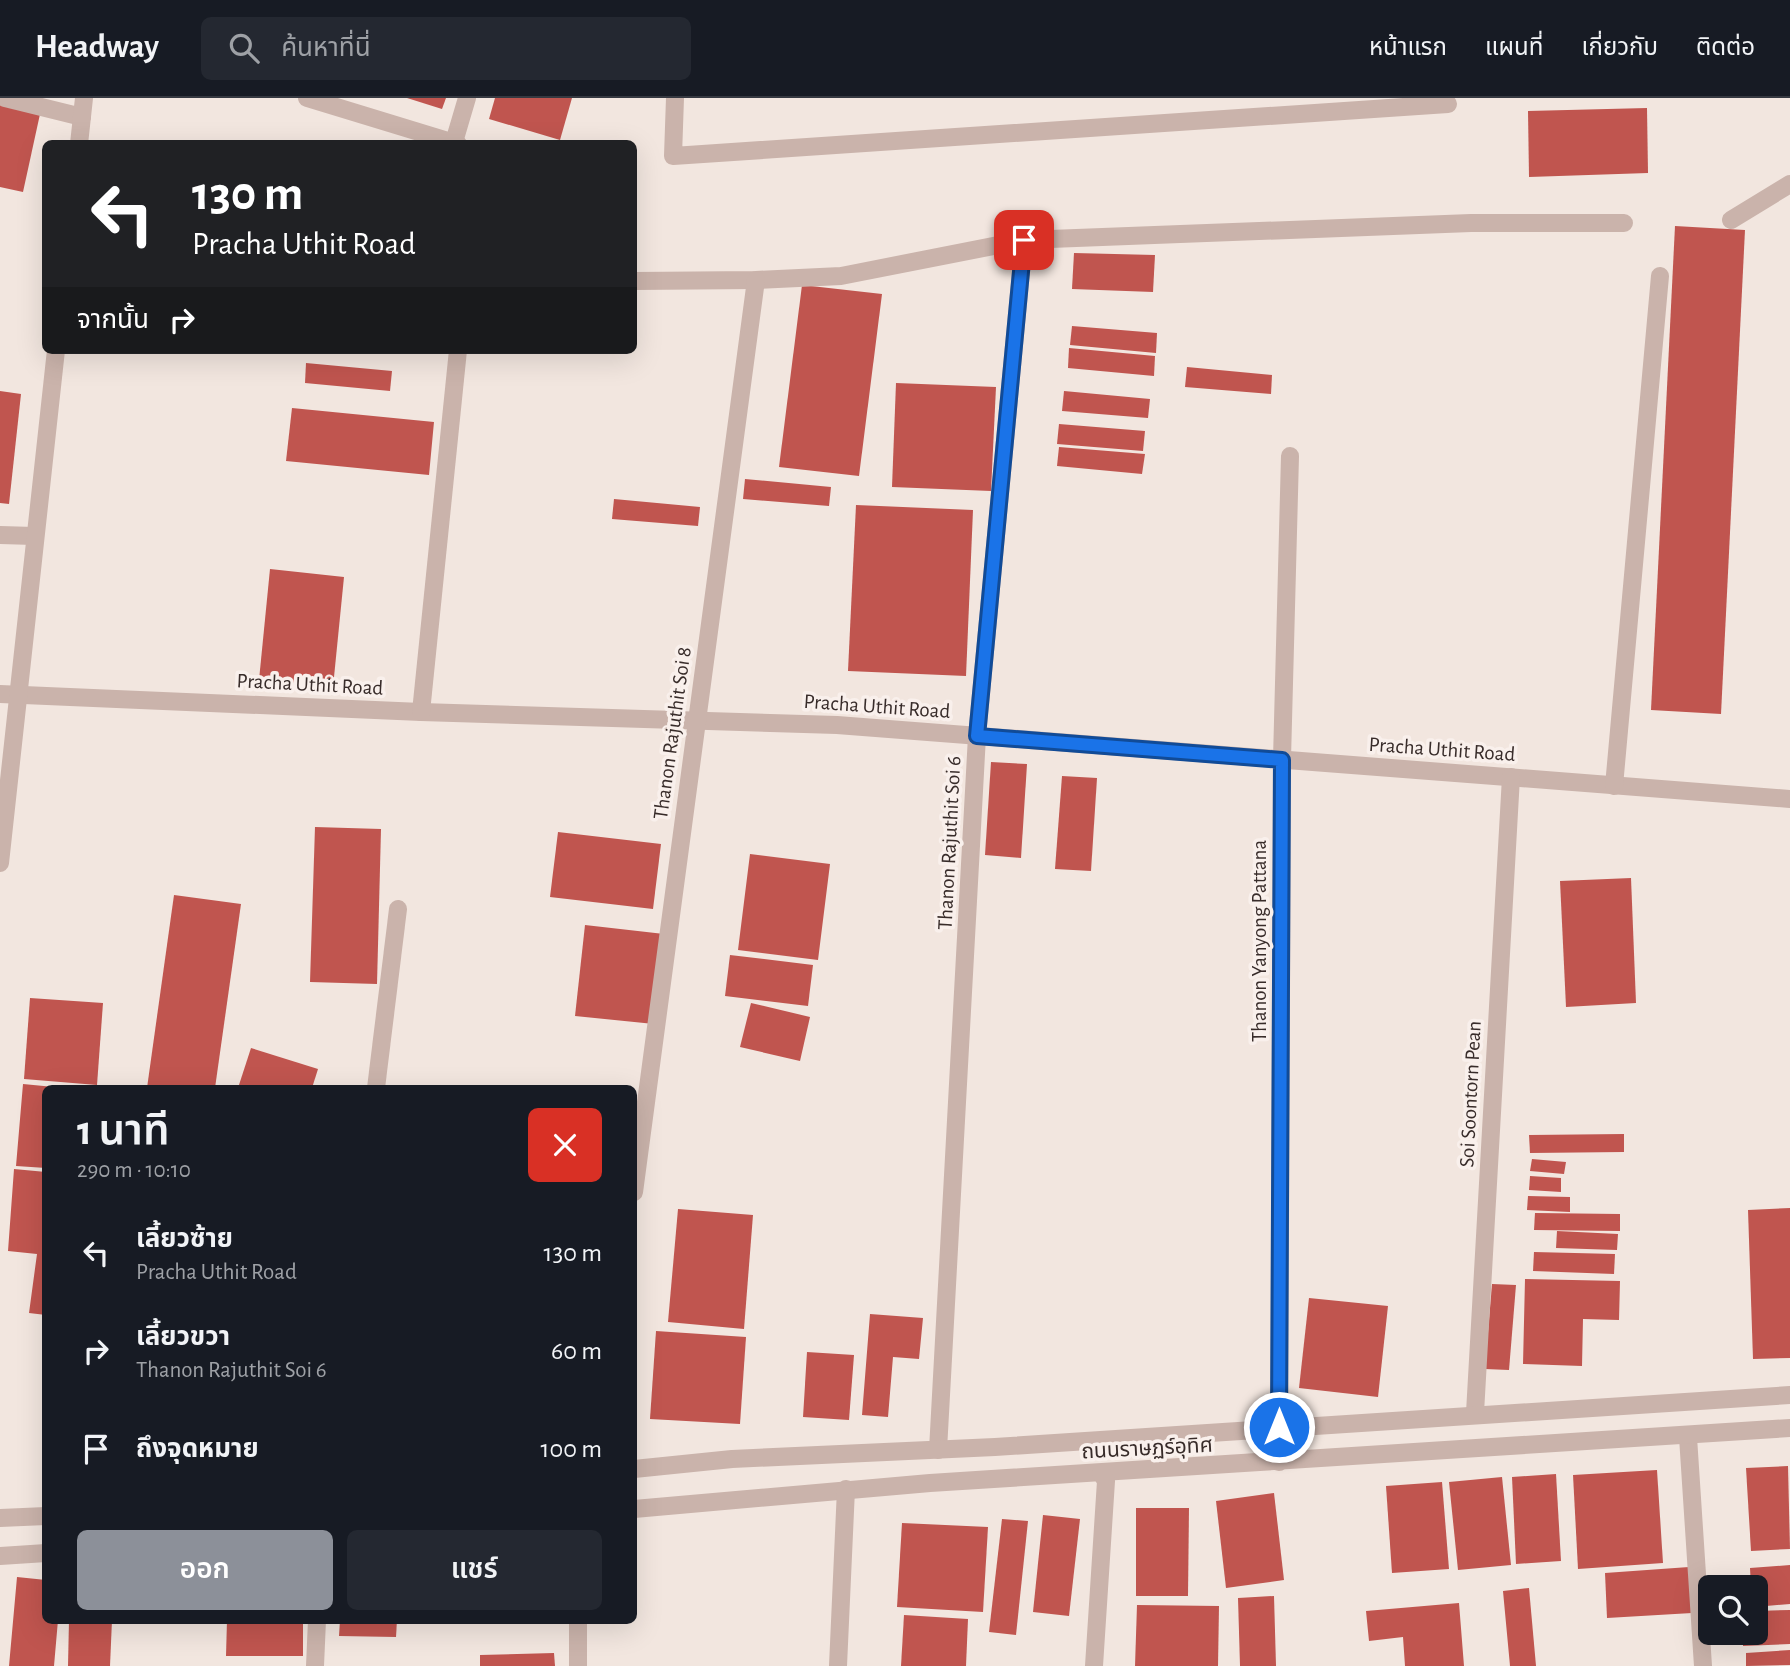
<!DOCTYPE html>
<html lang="th">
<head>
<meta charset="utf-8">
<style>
  :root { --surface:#171b24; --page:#242831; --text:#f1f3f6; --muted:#9ea1a6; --line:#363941; --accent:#8c9099 }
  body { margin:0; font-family:"Alegreya Sans","Noto Sans Thai",sans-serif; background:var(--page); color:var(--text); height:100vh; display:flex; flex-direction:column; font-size:26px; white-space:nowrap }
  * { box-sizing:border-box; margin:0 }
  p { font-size:23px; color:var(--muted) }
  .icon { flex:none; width:38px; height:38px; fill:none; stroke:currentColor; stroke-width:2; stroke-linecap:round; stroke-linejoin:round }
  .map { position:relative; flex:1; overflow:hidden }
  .side { position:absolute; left:42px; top:987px; width:595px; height:539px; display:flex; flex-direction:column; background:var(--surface); border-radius:10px; box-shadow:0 7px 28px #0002 }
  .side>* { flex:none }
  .hud { position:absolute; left:42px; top:42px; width:595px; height:214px; border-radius:10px; box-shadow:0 7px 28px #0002; background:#202124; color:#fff; overflow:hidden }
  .fabs { position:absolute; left:1698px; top:1477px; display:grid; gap:14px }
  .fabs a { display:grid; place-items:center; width:70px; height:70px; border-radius:10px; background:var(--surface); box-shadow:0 7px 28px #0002; font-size:35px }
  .pin { position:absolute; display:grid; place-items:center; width:60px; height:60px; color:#fff; margin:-30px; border-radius:14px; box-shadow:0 4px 10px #0006 }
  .me { position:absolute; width:77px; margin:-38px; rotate:0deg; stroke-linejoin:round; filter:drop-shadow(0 0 5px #0008) }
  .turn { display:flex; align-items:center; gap:24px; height:147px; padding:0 35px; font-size:32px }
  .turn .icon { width:91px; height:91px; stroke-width:2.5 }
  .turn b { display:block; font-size:49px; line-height:60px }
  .then { display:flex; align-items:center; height:66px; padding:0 35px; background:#0003; gap:14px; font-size:26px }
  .round { display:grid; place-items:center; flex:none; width:74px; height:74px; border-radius:10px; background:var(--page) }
  .head { display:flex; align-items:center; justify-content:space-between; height:119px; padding:0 35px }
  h1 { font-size:42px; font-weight:600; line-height:52px }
  .action { display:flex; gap:14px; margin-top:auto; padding:14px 35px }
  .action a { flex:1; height:80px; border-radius:10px; background:var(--accent); color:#fff; font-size:28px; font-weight:600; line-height:80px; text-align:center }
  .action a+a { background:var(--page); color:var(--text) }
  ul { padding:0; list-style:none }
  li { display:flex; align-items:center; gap:21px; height:98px; padding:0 35px }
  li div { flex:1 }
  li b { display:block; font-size:26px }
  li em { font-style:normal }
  header { display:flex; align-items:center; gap:42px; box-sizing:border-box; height:98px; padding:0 35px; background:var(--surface); border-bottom:2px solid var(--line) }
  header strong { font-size:33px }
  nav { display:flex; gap:38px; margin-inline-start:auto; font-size:24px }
  .search { width:490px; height:63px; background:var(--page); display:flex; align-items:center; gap:18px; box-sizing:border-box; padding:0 24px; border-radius:10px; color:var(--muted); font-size:26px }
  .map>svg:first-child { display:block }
  .building { fill:#c0554f }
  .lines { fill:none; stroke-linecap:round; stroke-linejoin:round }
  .minor { stroke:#cab3ab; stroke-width:18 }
  .route-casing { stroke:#114b97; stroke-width:18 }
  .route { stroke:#1a73e8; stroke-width:12 }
  .labels { text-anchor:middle; stroke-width:7; stroke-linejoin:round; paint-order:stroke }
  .street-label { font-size:21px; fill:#382c2a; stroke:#f9f0ec }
</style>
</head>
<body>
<header>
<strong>Headway</strong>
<div class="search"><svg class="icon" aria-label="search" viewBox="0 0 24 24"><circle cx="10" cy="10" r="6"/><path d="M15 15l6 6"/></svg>ค้นหาที่นี่</div>
<nav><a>หน้าแรก</a><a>แผนที่</a><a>เกี่ยวกับ</a><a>ติดต่อ</a></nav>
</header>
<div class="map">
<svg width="1790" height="1568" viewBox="0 0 1790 1568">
  <rect width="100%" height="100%" fill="#f2e6df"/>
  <g class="building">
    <path d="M407,0H446L442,11Z"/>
    <path d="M495,0H572L560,42L489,21Z"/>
    <path d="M0,7L40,16L23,94L0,89Z"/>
    <path d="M1647,10L1648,75L1529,79L1528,13Z"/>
    <path d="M1675,128L1745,132L1721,616L1651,612Z"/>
    <path d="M1074,155L1155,157L1153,194L1072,191Z"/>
    <path d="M802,187L882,196L859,378L779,369Z"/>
    <path d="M1072,228L1157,235L1156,255L1070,247Z"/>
    <path d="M1069,250L1155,258L1154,278L1068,270Z"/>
    <path d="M306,265L392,273L390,293L305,285Z"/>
    <path d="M1187,269L1272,277L1271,296L1185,289Z"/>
    <path d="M896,285L996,289L991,393L892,389Z"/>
    <path d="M0,293L21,296L9,406L0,405Z"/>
    <path d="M1064,293L1150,301L1148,320L1062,313Z"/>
    <path d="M292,310L434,324L429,377L286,363Z"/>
    <path d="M1059,326L1145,333L1143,353L1057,346Z"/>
    <path d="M1059,349L1145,356L1142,376L1057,368Z"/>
    <path d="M745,381L831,389L829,408L743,401Z"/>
    <path d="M614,401L700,409L698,428L612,421Z"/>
    <path d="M856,407L973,412L966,578L848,573Z"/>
    <path d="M270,471L344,479L333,589L259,582Z"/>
    <path d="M991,664L1027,666L1021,760L985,757Z"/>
    <path d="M1062,678L1097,680L1091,773L1055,771Z"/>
    <path d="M315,729L381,731L377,886L310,884Z"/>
    <path d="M558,734L661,746L653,811L550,799Z"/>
    <path d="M750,756L830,766L818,862L738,852Z"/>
    <path d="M1631,780L1636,905L1566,909L1560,783Z"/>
    <path d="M174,797L241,806L215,990H147Z"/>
    <path d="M585,827L664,836L654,926L575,918Z"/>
    <path d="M730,857L813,867L808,908L725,898Z"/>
    <path d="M30,900L103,905L97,987L24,981Z"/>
    <path d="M751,905L810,919L800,963L740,949Z"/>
    <path d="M251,950L318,971L312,990H238Z"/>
    <path d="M23,986L54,989L46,990V1070L16,1068Z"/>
    <path d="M1624,1036V1054L1530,1055L1529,1037Z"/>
    <path d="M1532,1061L1566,1064L1564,1076L1530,1073Z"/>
    <path d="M14,1071L46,1074V1217L29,1215L37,1156L8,1153Z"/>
    <path d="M1530,1078L1561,1080V1094L1529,1092Z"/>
    <path d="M1528,1098L1570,1099V1114L1527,1112Z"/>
    <path d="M1790,1110V1260L1753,1261L1748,1112Z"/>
    <path d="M678,1111L753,1117L744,1231L668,1224Z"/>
    <path d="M1535,1115L1620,1116V1133L1534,1132Z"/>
    <path d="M1557,1133L1618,1136L1617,1152L1556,1150Z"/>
    <path d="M1534,1154L1615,1156L1614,1176L1533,1173Z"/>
    <path d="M1525,1181L1620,1183L1619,1222L1583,1221L1582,1268L1523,1266Z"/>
    <path d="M1492,1186L1516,1187L1509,1272L1485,1271Z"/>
    <path d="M1309,1200L1388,1208L1378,1299L1299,1290Z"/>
    <path d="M870,1216L923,1220L919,1261L893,1259L888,1319L862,1317Z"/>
    <path d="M656,1233L746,1239L740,1326L650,1321Z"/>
    <path d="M807,1254L854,1257L849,1322L803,1319Z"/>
    <path d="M1788,1368L1790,1451L1751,1453L1746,1370Z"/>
    <path d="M1657,1372L1663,1465L1578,1471L1573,1377Z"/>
    <path d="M1556,1376L1561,1463L1516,1466L1512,1379Z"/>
    <path d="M1502,1379L1511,1467L1458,1472L1449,1384Z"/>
    <path d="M1442,1384L1449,1471L1392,1475L1386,1388Z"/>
    <path d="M1274,1395L1284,1482L1226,1490L1216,1403Z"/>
    <path d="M1136,1410H1189L1188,1498H1136Z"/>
    <path d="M1043,1417L1080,1421L1069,1518L1033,1514Z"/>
    <path d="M1002,1421L1028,1423L1016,1537L989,1534Z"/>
    <path d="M902,1425L988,1429L983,1514L897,1509Z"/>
    <path d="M1790,1467V1506L1755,1509V1489H1751L1750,1470Z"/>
    <path d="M1689,1469L1692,1515L1607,1520L1605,1475Z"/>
    <path d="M17,1479L46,1482V1522H58L54,1568H9Z"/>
    <path d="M1529,1490L1536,1568H1510L1503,1493Z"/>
    <path d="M1274,1498L1276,1568H1240L1238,1500Z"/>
    <path d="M1459,1505L1464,1568H1405L1403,1539L1369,1543L1366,1513Z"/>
    <path d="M1137,1507L1219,1508L1218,1568H1135Z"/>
    <path d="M1790,1512V1546L1743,1548V1535H1755V1513Z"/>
    <path d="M904,1517L968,1521L966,1568H901Z"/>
    <path d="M69,1522H112L110,1568H68Z"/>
    <path d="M227,1522H303V1558H226Z"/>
    <path d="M340,1522H397L396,1539L339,1538Z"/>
    <path d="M1790,1552V1567L1746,1568V1555Z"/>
    <path d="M554,1555L555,1568H480V1557Z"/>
  </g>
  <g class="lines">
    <g class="minor">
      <path d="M5,0L82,19"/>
      <path d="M307,0L458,46"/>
      <path d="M675,0L673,58L1448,6"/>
      <path d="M454,44L467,0"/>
      <path d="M79,46L84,0"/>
      <path d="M1731,122L1790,86"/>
      <path d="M634,183L756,182L841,178L1024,142L1471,125H1624"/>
      <path d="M0,437L34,438"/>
      <path d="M0,596L421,614L837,627L1790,701"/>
      <path d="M421,614L458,252"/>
      <path d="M1614,688L1660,178"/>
      <path d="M0,765L56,252"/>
      <path d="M376,990L398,811"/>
      <path d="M634,1094L756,182"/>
      <path d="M1475,1315L1511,679"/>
      <path d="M1688,1339L1703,1568"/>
      <path d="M938,1352L977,638L1024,142"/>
      <path d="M1279,1364L1282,661L1290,358"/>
      <path d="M634,1371L732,1361L995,1349L1790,1297"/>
      <path d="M634,1411L930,1385L1790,1330"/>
      <path d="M0,1420L46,1418"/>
      <path d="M0,1458L46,1455"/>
      <path d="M315,1568L317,1522"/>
      <path d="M578,1568V1522"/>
      <path d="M838,1568L846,1391"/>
      <path d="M1094,1568L1106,1383L1101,1375"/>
    </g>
  </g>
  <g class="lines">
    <defs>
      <path id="route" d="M1024,142L977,638L1282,662L1279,1329"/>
    </defs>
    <use href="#route" class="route-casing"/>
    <use href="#route" class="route"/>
  </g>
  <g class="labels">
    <g class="street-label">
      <text transform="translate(310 586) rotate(3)" y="7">Pracha Uthit Road</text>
      <text transform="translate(877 608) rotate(4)" y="7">Pracha Uthit Road</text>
      <text transform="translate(672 635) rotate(-82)" y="7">Thanon Rajuthit Soi 8</text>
      <text transform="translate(1442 651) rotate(4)" y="7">Pracha Uthit Road</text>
      <text transform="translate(949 745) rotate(-87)" y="7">Thanon Rajuthit Soi 6</text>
      <text transform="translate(1259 843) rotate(-90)" y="7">Thanon Yanyong Pattana</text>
      <text transform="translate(1470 996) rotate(-87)" y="7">Soi Soontorn Pean</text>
      <text transform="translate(1147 1350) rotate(-3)" y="7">ถนนราษฏร์อุทิศ</text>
    </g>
  </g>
</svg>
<div class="fabs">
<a><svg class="icon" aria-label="search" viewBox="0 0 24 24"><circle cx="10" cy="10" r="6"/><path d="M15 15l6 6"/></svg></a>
</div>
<div class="pin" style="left:1024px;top:142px;background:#d93025"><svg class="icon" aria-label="arrive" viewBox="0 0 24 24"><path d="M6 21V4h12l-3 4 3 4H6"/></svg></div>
<svg class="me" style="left:1279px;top:1329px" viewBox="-20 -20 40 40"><circle r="17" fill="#1a73e8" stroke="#fff" stroke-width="3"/><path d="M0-11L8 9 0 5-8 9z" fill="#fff"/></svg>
<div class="hud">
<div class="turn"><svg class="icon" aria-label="left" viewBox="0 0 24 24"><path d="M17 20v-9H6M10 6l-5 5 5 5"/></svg><div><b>130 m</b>Pracha Uthit Road</div></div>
<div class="then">จากนั้น<svg class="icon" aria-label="right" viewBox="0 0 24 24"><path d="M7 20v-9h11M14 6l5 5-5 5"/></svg></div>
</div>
<section class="side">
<div class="head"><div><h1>1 นาที</h1><p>290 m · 10:10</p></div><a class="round" style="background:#d93025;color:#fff"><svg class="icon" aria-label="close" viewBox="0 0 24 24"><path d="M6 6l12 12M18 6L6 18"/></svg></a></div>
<ul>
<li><svg class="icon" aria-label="left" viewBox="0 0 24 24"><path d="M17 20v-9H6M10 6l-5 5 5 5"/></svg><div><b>เลี้ยวซ้าย</b><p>Pracha Uthit Road</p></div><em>130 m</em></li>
<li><svg class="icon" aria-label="right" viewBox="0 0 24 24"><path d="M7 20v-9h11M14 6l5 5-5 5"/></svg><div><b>เลี้ยวขวา</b><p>Thanon Rajuthit Soi 6</p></div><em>60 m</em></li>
<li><svg class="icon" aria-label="arrive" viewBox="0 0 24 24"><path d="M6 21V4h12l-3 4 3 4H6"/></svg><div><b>ถึงจุดหมาย</b></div><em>100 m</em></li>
</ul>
<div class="action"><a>ออก</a><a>แชร์</a></div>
</section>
</div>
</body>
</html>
